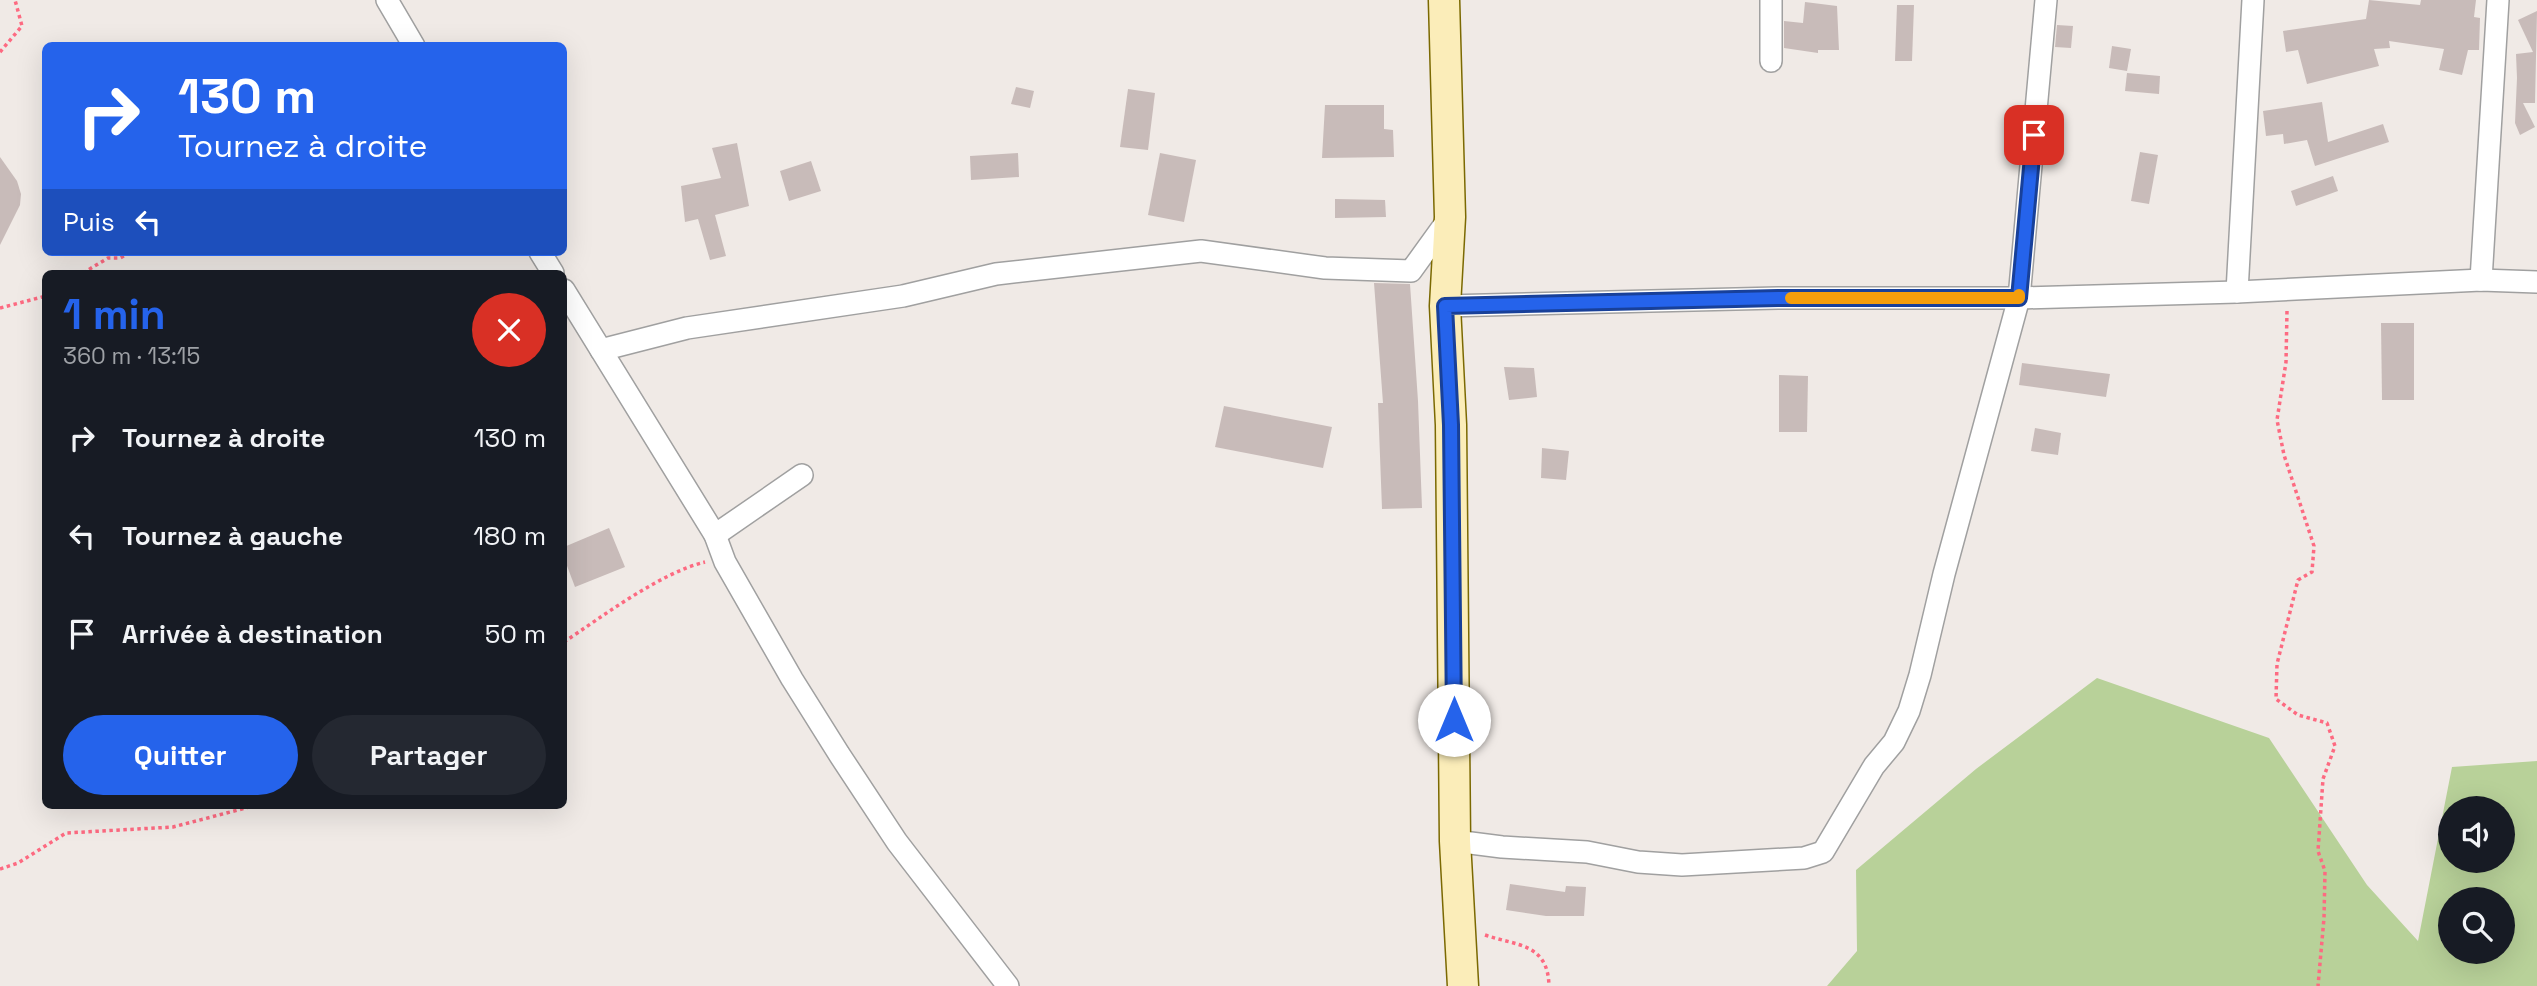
<!DOCTYPE html>
<html lang="fr">
<head>
<meta charset="utf-8">
<style>
  :root { --surface:#171b24; --page:#242831; --text:#f1f3f6; --muted:#9ea1a6; --accent:#2563eb }
  body { margin:0; font-family:"Space Grotesk",sans-serif; background:var(--page); color:var(--text); height:100vh; display:flex; flex-direction:column; font-size:26px; white-space:nowrap }
  * { box-sizing:border-box; margin:0 }
  p { font-size:23px; color:var(--muted) }
  .icon { flex:none; width:38px; height:38px; fill:none; stroke:currentColor; stroke-width:2; stroke-linecap:round; stroke-linejoin:round }
  .map { position:relative; flex:1; overflow:hidden }
  .sheet { position:absolute; left:42px; top:270px; width:525px; height:539px; display:flex; flex-direction:column; background:var(--surface); border-radius:10px; box-shadow:0 7px 28px #0002 }
  .sheet>* { flex:none }
  .hud { position:absolute; left:42px; top:42px; width:525px; height:214px; border-radius:10px; box-shadow:0 7px 28px #0002; background:#2563eb; color:#fff; overflow:hidden }
  .controls { position:absolute; left:2438px; top:796px; display:grid; gap:14px }
  .controls a { display:grid; place-items:center; width:77px; height:77px; border-radius:50%; background:var(--surface); box-shadow:0 7px 28px #0002; font-size:35px }
  .pin { position:absolute; display:grid; place-items:center; width:60px; height:60px; color:#fff; margin:-30px; border-radius:14px; box-shadow:0 4px 10px #0006 }
  .me { position:absolute; width:77px; margin:-38px; rotate:0deg; stroke-linejoin:round; filter:drop-shadow(0 0 5px #0008) }
  .turn { display:flex; align-items:center; gap:24px; height:147px; padding:0 21px; font-size:32px }
  .turn .icon { width:91px; height:91px; stroke-width:2.5 }
  .turn b { display:block; font-size:49px; line-height:60px }
  .then { display:flex; align-items:center; height:66px; padding:0 21px; background:#0003; gap:14px; font-size:26px }
  .round { display:grid; place-items:center; flex:none; width:74px; height:74px; border-radius:37px; background:var(--page) }
  .headline { display:flex; align-items:center; justify-content:space-between; height:119px; padding:0 21px }
  h1 { font-size:42px; font-weight:800; line-height:52px; color:var(--accent) }
  .button { display:flex; gap:14px; margin-top:auto; padding:14px 21px }
  .button a { flex:1; height:80px; border-radius:42px; background:var(--accent); color:#fff; font-size:28px; font-weight:800; line-height:80px; text-align:center }
  .button a+a { background:var(--page); color:var(--text) }
  ul { padding:0; list-style:none }
  li { display:flex; align-items:center; gap:21px; height:98px; padding:0 21px }
  li div { flex:1 }
  li b { display:block; font-size:26px }
  li em { font-style:normal }
  .map>svg:first-child { display:block }
  .forest { fill:#b8d199; fill-rule:evenodd }
  .building { fill:#c8bbb9 }
  .lines { fill:none; stroke-linecap:round; stroke-linejoin:round }
  .minor-casing { stroke:#a0a0a0; stroke-width:24 }
  .secondary-casing { stroke:#7b6902; stroke-width:33 }
  .path { stroke:#fd6a81; stroke-width:3.5; stroke-dasharray:3.5 3.5; stroke-linecap:butt }
  .minor { stroke:#fff; stroke-width:21 }
  .secondary { stroke:#fbedb9; stroke-width:30 }
  .route-casing { stroke:#184099; stroke-width:18 }
  .route { stroke:#2563eb; stroke-width:12 }
  .slow { stroke:#f59e0b; stroke-width:12 }
</style>
</head>
<body>
<div class="map">
<svg width="2537" height="986" viewBox="0 0 2537 986">
  <rect width="100%" height="100%" fill="#f0eae6"/>
  <path class="forest" d="M2097,678L2269,738L2367,885L2418,941L2452,767L2537,761V986H1827L1857,951L1856,870L1976,769ZM2450,808H2502V861H2450ZM2450,900H2502V952H2450Z"/>
  <g class="building">
    <path d="M2369,0L2420,5L2421,0H2476L2474,17L2480,18L2479,50H2468L2462,75L2439,70L2444,49L2389,41L2390,48L2374,49L2379,66L2307,84L2298,50L2286,52L2283,31L2366,19Z"/>
    <path d="M1805,2L1837,6L1839,50H1818V53L1784,48V21L1803,23Z"/>
    <path d="M1897,5H1914L1912,61H1895Z"/>
    <path d="M2537,11L2535,103H2523L2535,127L2520,135L2515,123L2517,78L2516,54L2533,52L2518,20Z"/>
    <path d="M2057,25L2073,26L2071,48L2055,47Z"/>
    <path d="M2112,46L2131,49L2127,71L2109,68Z"/>
    <path d="M2127,73L2160,76L2159,94L2125,91Z"/>
    <path d="M1016,87L1034,91L1030,108L1011,104Z"/>
    <path d="M1128,89L1155,93L1148,150L1120,147Z"/>
    <path d="M2322,102L2328,142L2383,124L2389,142L2315,166L2307,140L2284,144L2283,134L2266,136L2263,111Z"/>
    <path d="M1325,105H1384V129L1393,130L1394,157L1322,158Z"/>
    <path d="M737,143L749,206L715,215L726,256L710,260L698,219L685,222L681,186L721,178L712,148Z"/>
    <path d="M2140,152L2158,155L2149,204L2131,201Z"/>
    <path d="M1018,153L1019,177L971,180L970,156Z"/>
    <path d="M1160,153L1196,160L1184,222L1148,215Z"/>
    <path d="M0,157L17,181L21,194L20,205L0,245Z"/>
    <path d="M811,161L821,191L789,201L780,171Z"/>
    <path d="M2333,176L2338,191L2296,206L2291,191Z"/>
    <path d="M1335,199L1385,200L1386,217L1335,218Z"/>
    <path d="M1374,283L1410,284L1418,401L1422,508L1382,509L1378,403H1383Z"/>
    <path d="M2381,323H2414V400H2382Z"/>
    <path d="M2022,363L2110,374L2106,397L2019,385Z"/>
    <path d="M1504,367L1534,368L1537,397L1509,400Z"/>
    <path d="M1779,375L1808,376L1807,432H1779Z"/>
    <path d="M1224,406L1332,427L1323,468L1215,447Z"/>
    <path d="M2035,428L2061,433L2058,455L2031,451Z"/>
    <path d="M1542,448L1569,451L1566,480L1541,478Z"/>
    <path d="M609,528L625,567L575,587L564,558V547Z"/>
    <path d="M1510,884L1565,892L1566,886L1586,887L1584,916H1546L1506,910Z"/>
  </g>
  <g class="lines">
    <defs>
      <g id="minor">
        <path d="M387,0L414,46"/>
        <path d="M1771,61V0"/>
        <path d="M540,252L553,273"/>
        <path d="M2481,280L2498,0"/>
        <path d="M564,290L715,535L725,562L792,679L839,754L897,842L1008,986"/>
        <path d="M2237,292L2253,0"/>
        <path d="M1445,306L1778,298H2019L2237,292L2481,280L2537,282"/>
        <path d="M601,350L687,328L903,296L996,274L1201,251L1325,268L1411,271L1450,217"/>
        <path d="M715,535L802,475"/>
        <path d="M1455,841L1502,847L1587,852L1638,862L1682,865L1804,858L1823,852L1874,766L1894,742L1909,711L1920,675L1944,574L2019,298L2046,0"/>
      </g>
      <path id="secondary" d="M1444,0L1450,217L1445,306L1451,425L1455,841L1463,986"/>
    </defs>
    <use href="#minor" class="minor-casing"/>
    <use href="#secondary" class="secondary-casing"/>
    <g class="path">
      <path d="M0,52L22,26L15,0"/>
      <path d="M83,273L108,258H120L132,252"/>
      <path d="M0,308L46,296"/>
      <path d="M2287,311L2286,362L2277,420L2284,455L2314,546L2312,572L2298,580L2277,664L2276,699L2298,715L2327,723L2335,746L2323,779L2318,851L2325,871L2324,918L2318,986"/>
      <path d="M564,642C603,616 660,573 705,562"/>
      <path d="M0,869L18,863L66,833L173,827L257,805"/>
      <path d="M1485,935C1517,946 1548,943 1549,986"/>
    </g>
    <use href="#minor" class="minor"/>
    <use href="#secondary" class="secondary"/>
  </g>
  <g class="lines">
    <defs>
      <path id="route" d="M1454,720L1451,425L1445,306L1778,298H2019L2034,135"/>
    </defs>
    <use href="#route" class="route-casing"/>
    <use href="#route" class="route"/>
    <path class="slow" d="M1791,298H2019V295"/>
  </g>
</svg>
<div class="controls">
<a><svg class="icon" aria-label="sound" viewBox="0 0 24 24"><path d="M4 9h4l5-4v14l-5-4H4zM17 9q2 3 0 6"/></svg></a>
<a><svg class="icon" aria-label="search" viewBox="0 0 24 24"><circle cx="10" cy="10" r="6"/><path d="M15 15l6 6"/></svg></a>
</div>
<div class="pin" style="left:2034px;top:135px;background:#d93025"><svg class="icon" aria-label="arrive" viewBox="0 0 24 24"><path d="M6 21V4h12l-3 4 3 4H6"/></svg></div>
<svg class="me" style="left:1454px;top:720px" viewBox="-20 -20 40 40"><circle r="19" fill="#fff"/><path d="M0-13L10 11 0 6-10 11z" fill="#2563eb"/></svg>
<div class="hud">
<div class="turn"><svg class="icon" aria-label="right" viewBox="0 0 24 24"><path d="M7 20v-9h11M14 6l5 5-5 5"/></svg><div><b>130 m</b>Tournez à droite</div></div>
<div class="then">Puis<svg class="icon" aria-label="left" viewBox="0 0 24 24"><path d="M17 20v-9H6M10 6l-5 5 5 5"/></svg></div>
</div>
<section class="sheet">
<div class="headline"><div><h1>1 min</h1><p>360 m · 13:15</p></div><a class="round" style="background:#d93025;color:#fff"><svg class="icon" aria-label="close" viewBox="0 0 24 24"><path d="M6 6l12 12M18 6L6 18"/></svg></a></div>
<ul>
<li><svg class="icon" aria-label="right" viewBox="0 0 24 24"><path d="M7 20v-9h11M14 6l5 5-5 5"/></svg><div><b>Tournez à droite</b></div><em>130 m</em></li>
<li><svg class="icon" aria-label="left" viewBox="0 0 24 24"><path d="M17 20v-9H6M10 6l-5 5 5 5"/></svg><div><b>Tournez à gauche</b></div><em>180 m</em></li>
<li><svg class="icon" aria-label="arrive" viewBox="0 0 24 24"><path d="M6 21V4h12l-3 4 3 4H6"/></svg><div><b>Arrivée à destination</b></div><em>50 m</em></li>
</ul>
<div class="button"><a>Quitter</a><a>Partager</a></div>
</section>
</div>
</body>
</html>
